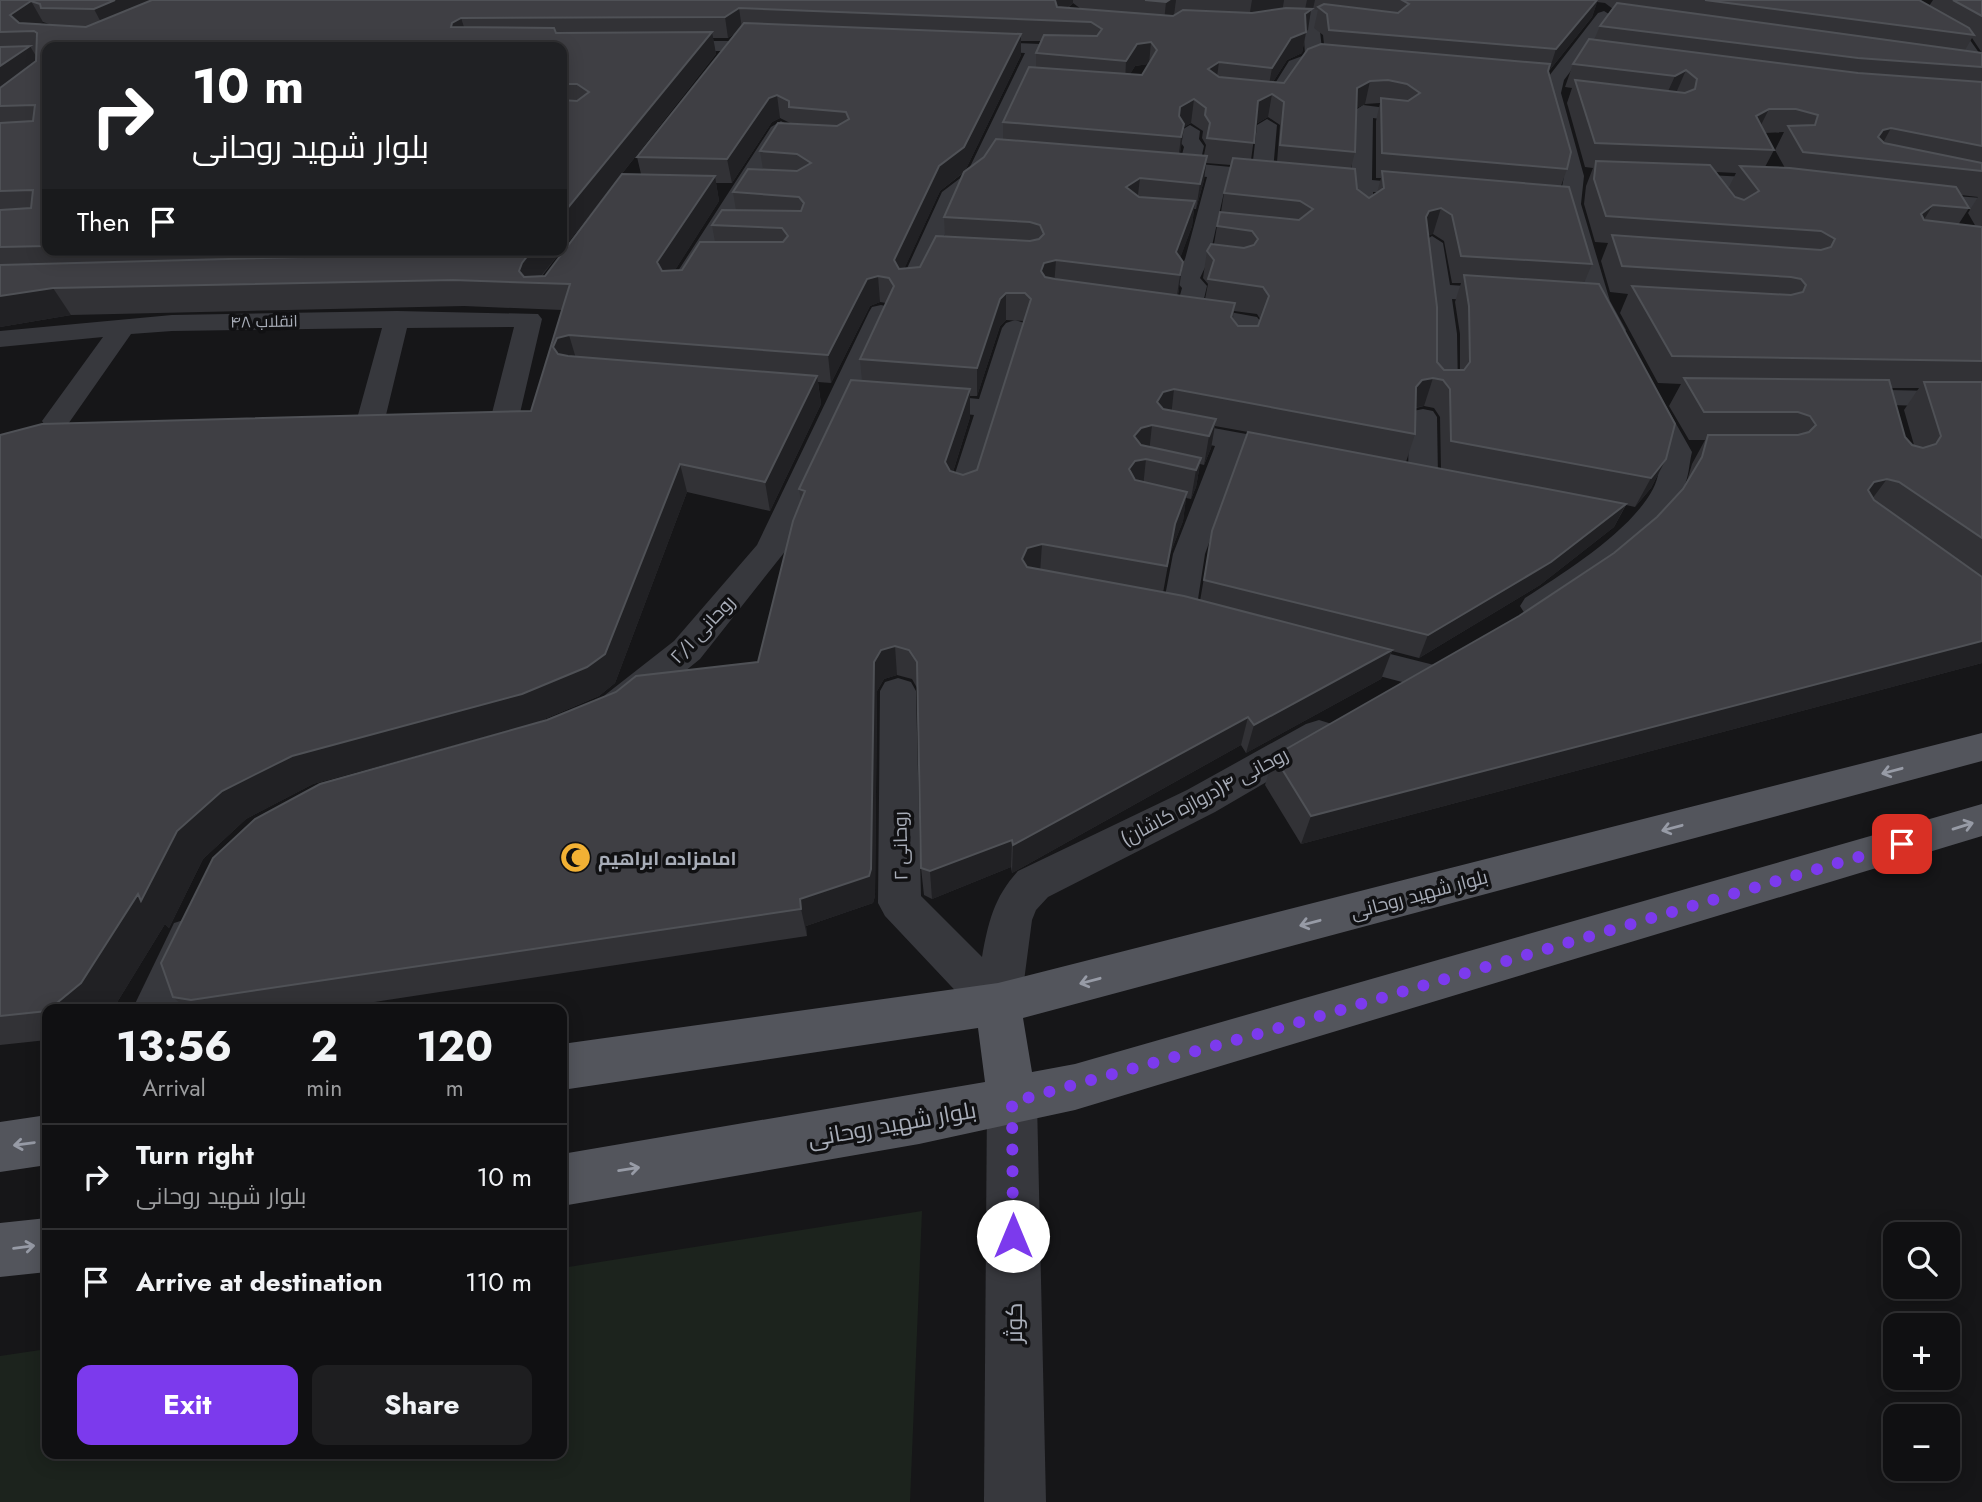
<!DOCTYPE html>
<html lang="en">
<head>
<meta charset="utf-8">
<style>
  :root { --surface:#101012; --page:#1e1e20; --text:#f1f3f6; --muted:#9c9d9f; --line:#303032; --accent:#7c3aed }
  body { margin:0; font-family:Jost,Cairo,sans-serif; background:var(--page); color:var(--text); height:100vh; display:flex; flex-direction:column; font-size:26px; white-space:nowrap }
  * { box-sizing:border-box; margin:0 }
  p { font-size:23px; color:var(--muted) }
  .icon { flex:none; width:38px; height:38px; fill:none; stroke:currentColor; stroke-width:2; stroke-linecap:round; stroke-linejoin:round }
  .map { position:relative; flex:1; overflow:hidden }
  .panel { position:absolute; left:42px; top:1004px; width:525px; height:455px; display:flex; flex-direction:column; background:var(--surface); border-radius:14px; box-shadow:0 4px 18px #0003,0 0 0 2px var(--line) }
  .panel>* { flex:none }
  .guide { position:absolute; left:42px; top:42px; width:525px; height:214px; border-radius:14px; box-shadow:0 4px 18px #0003,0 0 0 2px var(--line); background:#202124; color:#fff; overflow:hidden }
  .tools { position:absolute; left:1883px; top:1222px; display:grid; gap:14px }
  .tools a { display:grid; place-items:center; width:77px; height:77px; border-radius:14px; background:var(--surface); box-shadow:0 4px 18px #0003,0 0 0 2px var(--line); font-size:35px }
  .pin { position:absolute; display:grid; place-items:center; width:60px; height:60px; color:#fff; margin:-30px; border-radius:14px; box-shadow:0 4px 10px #0006 }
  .me { position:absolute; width:77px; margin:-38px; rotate:0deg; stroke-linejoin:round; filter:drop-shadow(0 0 5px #0008) }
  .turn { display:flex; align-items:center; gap:24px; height:147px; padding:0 35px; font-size:32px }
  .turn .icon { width:91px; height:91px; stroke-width:2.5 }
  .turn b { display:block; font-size:49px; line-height:60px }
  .then { display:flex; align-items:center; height:66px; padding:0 35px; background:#0003; gap:14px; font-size:26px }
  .eta { display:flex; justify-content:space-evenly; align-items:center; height:119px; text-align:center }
  .eta b { font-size:42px; font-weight:700; line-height:49px }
  .primary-button { display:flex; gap:14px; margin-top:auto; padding:14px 35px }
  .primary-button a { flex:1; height:80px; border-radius:14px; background:var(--accent); color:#fff; font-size:28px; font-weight:700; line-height:80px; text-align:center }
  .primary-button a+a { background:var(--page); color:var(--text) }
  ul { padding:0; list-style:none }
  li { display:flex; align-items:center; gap:21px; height:105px; padding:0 35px; border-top:2px solid var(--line) }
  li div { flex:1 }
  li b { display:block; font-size:26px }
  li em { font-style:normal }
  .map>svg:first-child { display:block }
  .green { fill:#1c231d }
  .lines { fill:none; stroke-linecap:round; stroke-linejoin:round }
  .minor { fill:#37383d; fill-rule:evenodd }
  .major { fill:#53555c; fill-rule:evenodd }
  .wall { fill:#323236; fill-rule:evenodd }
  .shaded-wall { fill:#212124 }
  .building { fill:#3f3f44; stroke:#4f5156; stroke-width:2 }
  .oneway { stroke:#979ba6 }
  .route { stroke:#7c3aed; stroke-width:12; stroke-dasharray:0 21.6 }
  .labels { text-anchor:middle; stroke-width:7; stroke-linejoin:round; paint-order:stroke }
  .far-street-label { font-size:16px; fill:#a8adb8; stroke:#111113 }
  .street-label { font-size:19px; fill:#a8adb8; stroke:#111113 }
  .poi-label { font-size:19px; font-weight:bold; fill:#a8adb8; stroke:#111113; text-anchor:start }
  .near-street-label { font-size:23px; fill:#a8adb8; stroke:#111113 }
</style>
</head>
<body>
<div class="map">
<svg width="1982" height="1502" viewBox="0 0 1982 1502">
  <rect width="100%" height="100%" fill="#161618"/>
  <path class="green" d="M922,1211L910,1502H0V1356L47,1349V1454H562V1268Z"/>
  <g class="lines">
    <g class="minor">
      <path d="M1313,0H1329L1319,22L1323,58L1302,69L1280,103L1233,98L1230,94L1233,90L1269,93L1289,61L1305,55L1303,22Z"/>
      <path d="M1882,0H1901L1970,40L1982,57V74L1976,73L1958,48Z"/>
      <path d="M1604,11L1612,16L1564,80L1561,93L1584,176L1581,204L1610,301L1626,330L1622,335H1604L1586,301L1559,204L1564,176L1543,93L1549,76L1598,13Z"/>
      <path d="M742,32L773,33L781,38L773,43L746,42L734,51H662L654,46L662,41H729Z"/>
      <path d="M969,41L1090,46L1098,51L1090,56L1042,54L986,176L962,195L922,288L919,293H901L898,288L942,192L967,173L1025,53L963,50V42Z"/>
      <path d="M1363,105L1402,110L1411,116L1402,122L1373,118L1372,180L1429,185L1440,191L1436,195L1373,192L1375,209L1364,216L1353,209L1352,190L1227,179L1209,259L1200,278L1207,286L1202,307L1257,317L1261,322L1251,351H1233L1229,345L1234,327L1174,317L1171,312L1177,306L1182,288L1175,280L1185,259L1207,177L1147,170L1144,166L1147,162H1180L1184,147L1179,140L1180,131L1190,125L1200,131L1199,139L1204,146L1200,164L1252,169L1257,125L1267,119L1277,125L1273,171L1351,178L1354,111Z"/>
      <path d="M781,121L791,127L691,288L688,293H670L667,288L771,127Z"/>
      <path d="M1670,173L1785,179L1795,185L1785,191L1663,183L1660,179L1663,175Z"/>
      <path d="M1914,193L1982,198V210L1906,204L1903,199Z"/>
      <path d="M1432,236L1443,243L1450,285L1511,289L1520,291L1523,296L1520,301L1511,303L1452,299L1457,334L1458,389L1454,395H1434L1430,389L1431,334L1421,243Z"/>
      <path d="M881,305L890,307L893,312L787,549L700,659L631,715L618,718L605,715L599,705L605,695L674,641L757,545L869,312L872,307Z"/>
      <path d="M397,311L538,314L542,319L520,413L516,419L506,421L496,419L492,413L514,327L407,328L386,415L382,421L372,423L362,421L358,415L382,328L172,331L131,334L66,427L56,429L46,427L42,421L103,337L0,347V331L172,315Z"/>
      <path d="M1015,320L1024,323L1028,328L979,492L975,498L964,501L953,498L949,492L974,415L907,407L903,401L907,395L917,393L979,399L1002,328L1006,323Z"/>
      <path d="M1647,388L1657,390L1692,452C1689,464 1689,478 1683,489C1667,523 1581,603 1546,615C1538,618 1533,616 1525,614L1520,606L1525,598C1564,573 1631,531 1653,489C1659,478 1660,464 1662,452L1633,396L1637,390Z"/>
      <path d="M1841,389L1982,392V408L1831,403L1827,397L1831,391Z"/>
      <path d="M1423,409L1433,411L1437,417L1438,477L1434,483L1423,486L1412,483L1408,477L1409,417L1413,411Z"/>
      <path d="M1170,420L1295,443L1305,446L1310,452L1305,458L1295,461L1242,451L1205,554L1196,612L1191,620L1179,623L1167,620L1162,612L1173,554L1215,446L1160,435L1156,429L1160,423Z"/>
      <path d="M1335,640L1438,666L1443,675L1438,684L1425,688L1322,661L1317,652L1322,643Z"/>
      <path d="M898,678L911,682L916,691L921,896L982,957C988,923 994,897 1018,871L1187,790L1306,724L1319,720L1332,724L1338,734L1332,744L1215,812L1048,897L1036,910L1032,920L1021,1004L1014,1019L998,1025L982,1019L885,916L878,903L880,691L885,682Z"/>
      <path d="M190,918L206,923L212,937L178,1010H132L174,923Z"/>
      <path d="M1012,1078L1029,1085L1037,1102L1046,1502H984L987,1102L995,1085Z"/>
    </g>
    <g class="major">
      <path d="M1982,733V761L1023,1018L1032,1072L1075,1064L1982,804V836L1075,1110L919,1144L562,1206V1154L985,1082L978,1028L562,1090V1044L998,983Z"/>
      <path d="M47,1115V1165L0,1172V1122Z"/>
      <path d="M47,1218V1272L0,1277V1223Z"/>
    </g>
  </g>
  <path class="wall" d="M0,0H1919L1929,6L1933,0H1982V663L1301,844L1265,785L1274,756L1519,616L1614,553L1657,517L1683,489L1686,484L1692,464L1705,440H1689L1669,406L1681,384L1658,383L1620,313L1628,294L1610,292L1601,261L1608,243L1595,242L1584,204L1586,186L1593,168L1585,167L1567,103L1572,88L1565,87L1573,64L1594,40L1600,26L1613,9L1605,3L1597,2L1592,17L1549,71L1567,169L1561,186L1592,264L1584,283L1666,459L1651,488L1635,507L1626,505L1614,527L1540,585L1419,658L1392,651L1381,679L1246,753L1241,745L1012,873L1011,867L932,899L924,895L921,868L917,688L912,679L897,675L884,679L877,691L875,896L873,903L806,926L807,936L322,1010H188L173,997L758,662L801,501L799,489L862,381L860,359L886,303L880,302L870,306L831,383L818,382L821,404L770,511L687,492L615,683L599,696L535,723L313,784L246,819L203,859L169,928L165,924L113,1009L47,1010V1040L0,1045V435L531,411L562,310L464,306L71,315L0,327ZM1073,3L1081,9L1068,8ZM1313,9L1318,10L1314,28L1323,35L1324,44L1284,83L1273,82L1287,60L1302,53L1311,10ZM43,22L49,24L50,25L39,24ZM736,33L637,157L641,174L545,276H542L562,250H47V47H562V250L716,54L713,38H728ZM1972,38L1982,53L1965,50ZM1021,41H1041L1036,53V68L1003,122V139L984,157L965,171L1021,55ZM1148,64L1142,75L1130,74L1135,66ZM1380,103L1376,121V178H1381L1377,193L1369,198L1357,189L1351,168L1355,152L1356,108L1365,104ZM1268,117L1280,125L1277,162L1251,160L1256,124ZM780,118L790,123L760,151L763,169L733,192L736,210L712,225L715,242L682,270H675L719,201L716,183H732L772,122ZM1191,123L1203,131L1202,138L1206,145L1204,155L1180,153L1184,127ZM1784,132L1775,150L1785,168L1765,167L1774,150L1765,133ZM1206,163L1231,165L1224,193L1221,212L1217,226L1214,244L1207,251L1203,278L1208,284L1205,299L1178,295L1179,289L1180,258L1192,226L1194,209H1196L1204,180ZM1716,172L1736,173L1728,189ZM963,173L944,217L945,236L920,267L904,269L940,191ZM1961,195L1978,197L1968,213L1976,227L1958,225L1969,208ZM1433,234L1444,241L1452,283H1461L1455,302L1460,334V370H1444L1437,362L1428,235ZM1234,311L1257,314L1260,319L1258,326H1238L1233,319ZM1006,320L1024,321L977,470L963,475L953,472L970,417V396H977L1000,326ZM1891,388H1919L1904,410L1914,445L1905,437ZM1424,406L1434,408L1440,417L1441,469L1406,462L1415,434L1416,408ZM1215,426L1248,432L1212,531L1200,601L1163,593L1170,554L1183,521L1186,498L1191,499L1196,487L1200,464L1204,465L1211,448Z"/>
  <g class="shaded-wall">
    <path d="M115,0H169L105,30L94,9Z"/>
    <path d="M1054,0H1073V3L1053,19Z"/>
    <path d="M1169,0H1176L1174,15L1164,22L1166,2Z"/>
    <path d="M1252,0H1284L1282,13L1249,18Z"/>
    <path d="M1307,0H1315L1313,9L1311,10L1308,30L1305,32H1306L1302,53L1287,60L1268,90L1272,68L1304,14Z"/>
    <path d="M1597,0H1598L1592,17L1549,71L1556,49Z"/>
    <path d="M31,1L43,22L30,31L10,15Z"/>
    <path d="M739,8L742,29L728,38L725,17Z"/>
    <path d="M461,18L468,39L451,27L452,23Z"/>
    <path d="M712,32L716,54L562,250V215Z"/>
    <path d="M1021,34V55L965,171L940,191L896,287L894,260L939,166Z"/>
    <path d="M1151,42L1149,64L1135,66L1125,83L1126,61L1137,44Z"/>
    <path d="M30,46L43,68L0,98V66Z"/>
    <path d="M1219,62L1216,84L1208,69Z"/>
    <path d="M1686,70L1676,93L1665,98L1675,76Z"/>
    <path d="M1370,81L1365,104L1351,111L1357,88Z"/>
    <path d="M1272,94L1268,117L1254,125L1258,101Z"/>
    <path d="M777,95L780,118L772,122L732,183L727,159L769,98Z"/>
    <path d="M1194,99L1191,123L1184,127L1181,148L1178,161L1181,137L1177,131L1180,107Z"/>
    <path d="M1769,109L1757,133L1756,116Z"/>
    <path d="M1891,128L1878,152L1869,154L1864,161L1883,130Z"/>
    <path d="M1207,156L1204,180L1196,209L1200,184Z"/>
    <path d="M715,176L719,201L663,289L657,262Z"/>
    <path d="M1140,178L1137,203L1126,187Z"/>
    <path d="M1195,201L1192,226L1174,275L1176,252Z"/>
    <path d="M1933,205L1917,231L1921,214Z"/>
    <path d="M1441,208L1433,234L1422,237L1426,217L1429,211Z"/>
    <path d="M532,250H562L536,282H523L519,271L522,263Z"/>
    <path d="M1056,260L1054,286L1041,271L1044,263Z"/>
    <path d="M1183,262L1179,289L1176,302L1180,275Z"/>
    <path d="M878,276L880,302L870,306L831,383L828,355L867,279Z"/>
    <path d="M53,288L71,315L0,327V296Z"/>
    <path d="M1006,293V320L1000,326L977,396V368L1000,299Z"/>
    <path d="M569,335L577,362L566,366L553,347L557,338Z"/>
    <path d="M817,376L821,404L770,511L765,482Z"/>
    <path d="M1433,378L1424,406L1412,408L1416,387L1422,380Z"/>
    <path d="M970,389V417L947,491L945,462Z"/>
    <path d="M1174,389L1171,417L1157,402L1163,392Z"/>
    <path d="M1216,419L1211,448L1204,465L1209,436Z"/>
    <path d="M1152,425L1149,453L1137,456L1134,436L1141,428Z"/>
    <path d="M1201,458L1196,487L1191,499L1196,470Z"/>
    <path d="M1146,459L1143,487L1132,489L1129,469L1135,461Z"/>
    <path d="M1666,459L1651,488L1635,507L1651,478Z"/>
    <path d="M680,464L687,492L615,683L599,696L535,723L313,784L246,819L203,859L169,928L165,924L113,1009L112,1010H49L177,831L222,791Z"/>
    <path d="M1887,479L1866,507L1853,510L1874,482Z"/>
    <path d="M1187,492L1183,521L1170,554L1163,595L1175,524Z"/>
    <path d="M1626,504L1614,527L1540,585L1419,658L1428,635Z"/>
    <path d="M1042,544L1040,573L1021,588L1022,559L1027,548Z"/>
    <path d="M1982,641V663L1301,844L1311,816Z"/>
    <path d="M895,646L897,675L884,679L877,691L875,896L873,903L806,926L807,936L801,909L800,899L874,662L881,650Z"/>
    <path d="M1392,650L1381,679L1246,753L1254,725Z"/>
    <path d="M1248,717L1241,745L1012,873L1013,845Z"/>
    <path d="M1012,840L1011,867L932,899L930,871Z"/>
  </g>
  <g class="building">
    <path d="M0,0H115L94,9L41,8L40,4L31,1L10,15L19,23L86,27L152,0H1055L1057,7L1173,16L1183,10L1252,13L1286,8L1312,9L1305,14L1306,32L1291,38L1272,68L1219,62L1208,69L1219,77L1284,83L1308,49L1321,44L1550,64L1548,71L1571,152L1567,169L1382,153L1381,98L1408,101L1420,93L1407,84L1388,80L1370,81L1357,88L1355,152L1280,145L1284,102L1272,94L1258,101L1254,143L1207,138L1210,123L1205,115L1206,108L1194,99L1180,107L1179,116L1184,124L1181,137L1003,122L1029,67L1142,75L1157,50L1151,42L1137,44L1126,61L1036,53L1044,35L1097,36L1102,29L1091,22L739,8L725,17L461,18L452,23L451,27L554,28L556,33L712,32L562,215V100L577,101L589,92L577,84H562V47H47V246L0,247V210L31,208L33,190L0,191V123L33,121L35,105L0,106V88L36,61L37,33L34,31L0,32Z"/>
    <path d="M1145,0H1169L1166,2Z"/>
    <path d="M1402,0H1597L1556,49L1329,30L1327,14L1318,7L1324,4L1398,13L1409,4Z"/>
    <path d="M1705,0H1919L1969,28L1974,35Z"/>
    <path d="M1953,0H1982V16Z"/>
    <path d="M1617,3L1982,53V67L1858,58L1600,26Z"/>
    <path d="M744,23L1021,34L964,147L939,166L894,260L899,269L920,267L936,236L1030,241L1039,239L1044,234L1040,225L1030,222L944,217L964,172L984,157L996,139L1207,156L1200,184L1140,178L1126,187L1139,197L1195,201L1176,252L1183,262L1180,275L1056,260L1044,263L1041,271L1045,277L1055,279L1235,303L1231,317L1238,326H1258L1269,296L1263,287L1208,279L1214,260L1207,251L1211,244L1244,248L1254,245L1258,239L1252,231L1217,226L1220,212L1299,220L1313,209L1300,201L1224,193L1233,158L1355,169L1357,189L1369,198L1384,188L1382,171L1569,187L1592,264L1461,256L1452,215L1441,208L1429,211L1426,217L1437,307V362L1444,370H1464L1470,362L1469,306L1464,275L1599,284L1675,424L1666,459L1651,478L1451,441L1450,389L1443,380L1433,378L1422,380L1416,387L1415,434L1174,389L1163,392L1157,402L1163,409L1216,419L1209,436L1152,425L1141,428L1134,436L1141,445L1201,458L1196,470L1146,459L1135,461L1129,469L1135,480L1187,492L1175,524L1167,566L1042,544L1027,548L1022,559L1027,567L1184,596L1392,650L1254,725L1248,717L1013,845L1012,840L930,871L921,868L917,662L909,650L895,646L881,650L874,662L871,869L869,876L800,899L801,909L191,1000L173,997L161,963L213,858L255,819L320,784L547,720L616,692L636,676L758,662L793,521L805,491L799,489L851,380L970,389L945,462L950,471L963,475L977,470L1031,299L1025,293H1006L1000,299L977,368L860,359L894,286L889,278L878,276L867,279L828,355L569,335L557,338L553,347L558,354L568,356L817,376L765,482L680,464L605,654L587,667L522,694L292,756L222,791L177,831L141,901L138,894L81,983L47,1011L0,1016V435L42,424L531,411L570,284L453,280L53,288L0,296V265L305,257L312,250H532L522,263L519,271L524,277L545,276L622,174L715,176L657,262L662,271L682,270L700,242H783L788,236L782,228L712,225L722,210L801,211L804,203L799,197L733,192L748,169L797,171L811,163L797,154L760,151L778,123L837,126L849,119L846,112L789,107V101L777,95L769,98L727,159L637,157Z"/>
    <path d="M1589,39L1858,73L1982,82V146L1891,128L1883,130L1878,137L1884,143L1982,163V171L1803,152L1788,126L1815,125L1818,115L1796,109H1769L1756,116L1774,150L1595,143L1575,80L1685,93L1695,89L1697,79L1686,70L1675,76L1573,64Z"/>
    <path d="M30,46L0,66V47Z"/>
    <path d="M1596,161L1710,165L1735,197L1744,200L1759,191L1740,166L1790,168L1956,187L1969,208L1933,205L1921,214L1924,220L1982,227V361L1672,356L1632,286L1791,295L1803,292L1806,285L1801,279L1791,277L1622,266L1612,235L1821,250L1831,247L1835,239L1821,231L1606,216L1594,179Z"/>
    <path d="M1684,378L1889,380L1905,437L1912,445L1923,448L1936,444L1941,436L1924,382H1982V538L1899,482L1887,479L1874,482L1868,490L1874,500L1982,577V641L1311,816L1274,756L1519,616L1614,553L1657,517L1683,489L1702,457L1708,435H1798L1809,432L1816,425L1810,416L1798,412H1704Z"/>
    <path d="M1248,432L1626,504L1551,562L1428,635L1204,580L1212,531Z"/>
  </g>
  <defs><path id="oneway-shaft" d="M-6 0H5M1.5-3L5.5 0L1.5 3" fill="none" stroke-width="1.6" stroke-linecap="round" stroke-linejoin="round" transform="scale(1.75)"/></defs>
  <g class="oneway">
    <use href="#oneway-shaft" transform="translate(1892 771) rotate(165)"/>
    <use href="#oneway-shaft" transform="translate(1963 826) rotate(-17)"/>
    <use href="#oneway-shaft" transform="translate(1672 828) rotate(165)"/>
    <use href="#oneway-shaft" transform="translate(1310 923) rotate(165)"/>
    <use href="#oneway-shaft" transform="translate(1090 981) rotate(165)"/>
    <use href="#oneway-shaft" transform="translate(24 1144) rotate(172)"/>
    <use href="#oneway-shaft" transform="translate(629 1169) rotate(-9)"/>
    <use href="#oneway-shaft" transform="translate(24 1247) rotate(-7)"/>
  </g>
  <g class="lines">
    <path class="route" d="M1013,1236L1012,1102L1286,1026L1902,844"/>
  </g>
  <defs>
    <symbol id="mosque-disc" viewBox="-11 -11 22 22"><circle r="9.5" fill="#f2b134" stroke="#111113"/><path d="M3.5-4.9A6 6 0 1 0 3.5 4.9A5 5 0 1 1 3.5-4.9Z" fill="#111"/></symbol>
  </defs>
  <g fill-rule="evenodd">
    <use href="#mosque-disc" x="558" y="840" width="35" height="35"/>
  </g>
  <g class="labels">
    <g class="far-street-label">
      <text transform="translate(264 321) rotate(-1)" y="6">انقلاب ۴۸</text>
    </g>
    <g class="street-label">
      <text transform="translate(702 629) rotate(-47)" y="7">روحانی ۲/۱</text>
      <text transform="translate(1204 796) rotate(-28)" y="7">روحانی ۴(دروازه کاشان)</text>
      <text transform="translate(900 846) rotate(-91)" y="7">روحانی ۲</text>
      <text transform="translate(1419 894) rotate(-15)" y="7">بلوار شهید روحانی</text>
    </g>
    <g class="poi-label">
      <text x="598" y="865">امامزاده ابراهیم</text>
    </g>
    <g class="near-street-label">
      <text transform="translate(892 1124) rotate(-10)" y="8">بلوار شهید روحانی</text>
      <text transform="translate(1014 1323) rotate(-90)" y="8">کوثر</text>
    </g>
  </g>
</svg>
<div class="tools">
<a><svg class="icon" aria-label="search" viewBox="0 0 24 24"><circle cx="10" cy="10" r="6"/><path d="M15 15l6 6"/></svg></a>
<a>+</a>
<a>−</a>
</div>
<div class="pin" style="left:1902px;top:844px;background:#d93025"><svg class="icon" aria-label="arrive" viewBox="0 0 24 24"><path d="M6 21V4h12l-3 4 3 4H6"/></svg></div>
<svg class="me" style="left:1013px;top:1236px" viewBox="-20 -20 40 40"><circle r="19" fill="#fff"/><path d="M0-13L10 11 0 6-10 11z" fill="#7c3aed"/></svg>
<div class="guide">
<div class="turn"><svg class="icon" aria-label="right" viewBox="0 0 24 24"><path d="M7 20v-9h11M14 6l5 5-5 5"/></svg><div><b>10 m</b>بلوار شهید روحانی</div></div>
<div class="then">Then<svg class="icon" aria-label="arrive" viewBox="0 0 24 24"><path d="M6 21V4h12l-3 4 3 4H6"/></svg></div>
</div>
<section class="panel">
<div class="eta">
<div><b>13:56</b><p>Arrival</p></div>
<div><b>2</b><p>min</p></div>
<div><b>120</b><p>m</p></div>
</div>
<ul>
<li><svg class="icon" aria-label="right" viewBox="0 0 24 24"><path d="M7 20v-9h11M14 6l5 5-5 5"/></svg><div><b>Turn right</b><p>بلوار شهید روحانی</p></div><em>10 m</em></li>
<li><svg class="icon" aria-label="arrive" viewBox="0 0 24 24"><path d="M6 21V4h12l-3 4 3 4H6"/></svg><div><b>Arrive at destination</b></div><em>110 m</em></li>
</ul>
<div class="primary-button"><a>Exit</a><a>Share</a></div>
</section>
</div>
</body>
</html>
